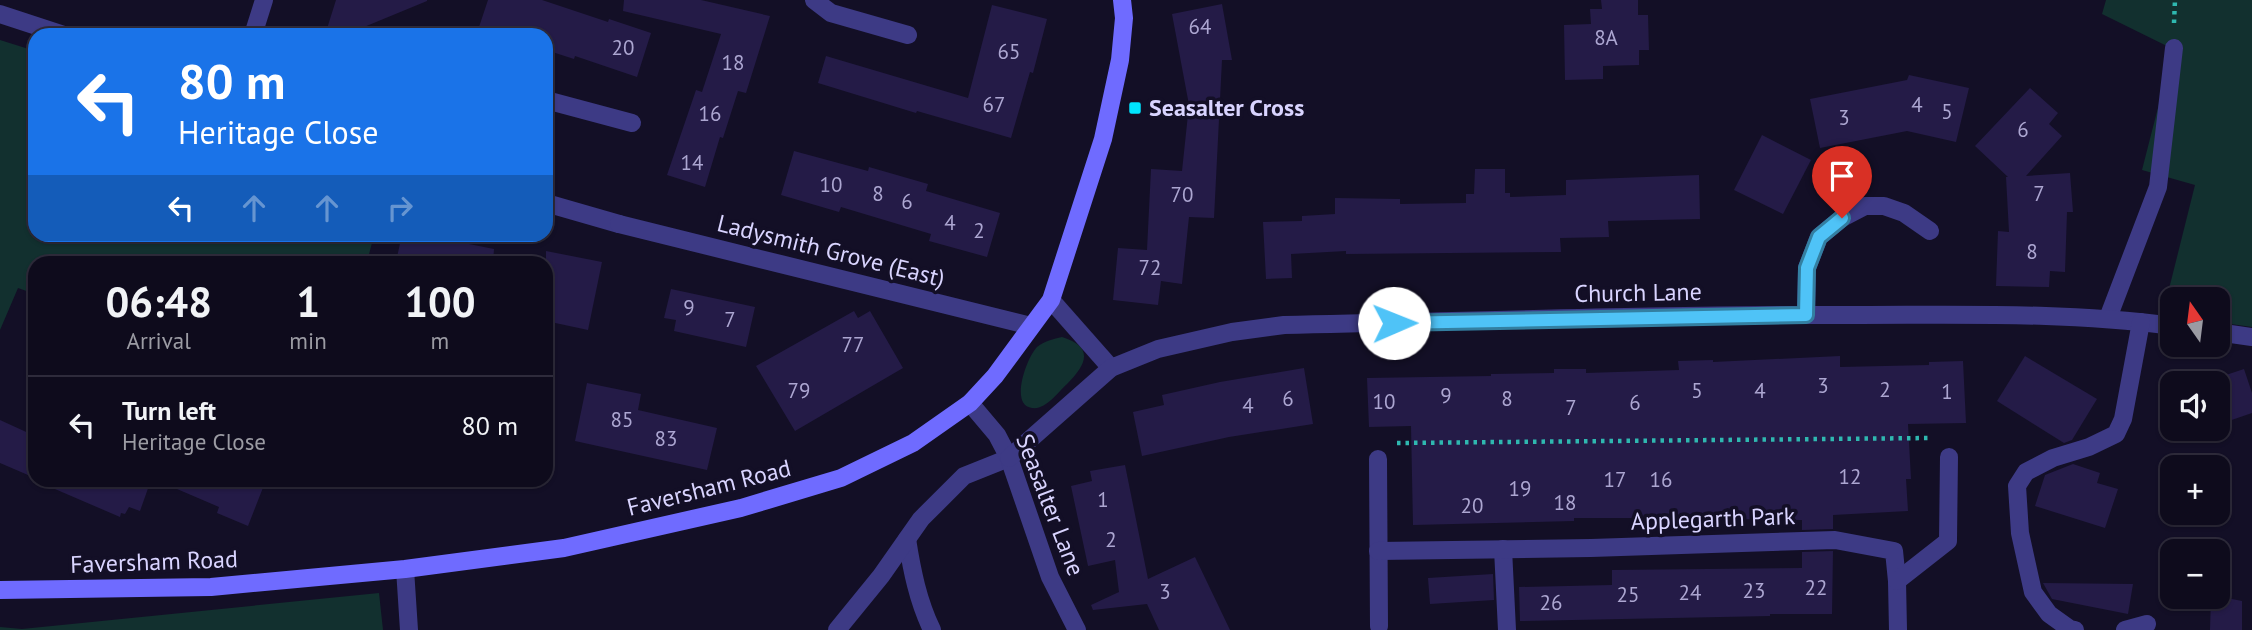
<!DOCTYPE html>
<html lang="en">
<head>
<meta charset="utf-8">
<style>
  :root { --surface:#0e0b1c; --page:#1c1929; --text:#f1f3f6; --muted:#9b9ba3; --line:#2e2b3b }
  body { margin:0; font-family:"PT Sans",sans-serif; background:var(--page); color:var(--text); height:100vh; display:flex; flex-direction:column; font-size:26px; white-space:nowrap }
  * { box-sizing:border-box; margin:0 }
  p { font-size:23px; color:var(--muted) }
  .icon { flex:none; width:38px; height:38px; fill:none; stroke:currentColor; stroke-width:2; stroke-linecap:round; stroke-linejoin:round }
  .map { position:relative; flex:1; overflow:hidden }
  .details { position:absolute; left:28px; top:256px; width:525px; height:231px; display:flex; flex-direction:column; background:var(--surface); border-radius:21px; box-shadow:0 2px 5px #0004,0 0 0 2px var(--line) }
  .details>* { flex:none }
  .guide { position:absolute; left:28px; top:28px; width:525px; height:214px; border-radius:21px; box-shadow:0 2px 5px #0004,0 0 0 2px var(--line); background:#1a73e8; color:#fff; overflow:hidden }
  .needle { width:46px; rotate:346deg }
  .controls { position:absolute; left:2160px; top:287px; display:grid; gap:14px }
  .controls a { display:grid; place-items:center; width:70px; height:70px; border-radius:14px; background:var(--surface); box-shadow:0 2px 5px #0004,0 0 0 2px var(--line); font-size:35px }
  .pin { position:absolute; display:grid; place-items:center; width:60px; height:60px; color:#fff; margin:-72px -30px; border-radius:50% 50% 50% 0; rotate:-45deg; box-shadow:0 0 7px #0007 }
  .pin .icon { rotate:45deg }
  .me { position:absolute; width:77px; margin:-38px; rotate:89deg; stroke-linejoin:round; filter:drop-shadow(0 0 5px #0008) }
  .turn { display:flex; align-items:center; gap:24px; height:147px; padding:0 35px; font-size:32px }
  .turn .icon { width:91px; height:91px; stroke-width:2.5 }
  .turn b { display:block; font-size:49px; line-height:60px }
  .lanes { display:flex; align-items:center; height:66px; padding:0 35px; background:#0003; justify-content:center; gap:35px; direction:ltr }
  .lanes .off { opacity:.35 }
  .eta { display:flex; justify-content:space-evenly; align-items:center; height:119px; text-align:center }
  .eta b { font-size:42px; font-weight:700; line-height:49px }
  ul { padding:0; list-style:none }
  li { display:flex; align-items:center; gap:21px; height:98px; padding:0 35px; border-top:2px solid var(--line) }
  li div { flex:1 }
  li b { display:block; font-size:26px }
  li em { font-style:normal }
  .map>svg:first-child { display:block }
  .green { fill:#12302f }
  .building { fill:#241b47 }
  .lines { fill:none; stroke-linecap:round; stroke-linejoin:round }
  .path { stroke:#2fb8b0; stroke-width:4.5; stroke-dasharray:3.5 5; stroke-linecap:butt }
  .lane { stroke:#3d3a85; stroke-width:18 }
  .street { stroke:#3d3a85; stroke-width:18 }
  .secondary { stroke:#6f6bff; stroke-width:18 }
  .route-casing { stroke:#337fa1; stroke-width:18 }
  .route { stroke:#4fc3f7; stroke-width:12 }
  .poi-dot { fill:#00e5ff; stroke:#130f26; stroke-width:2.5 }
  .labels { text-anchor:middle; stroke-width:7; stroke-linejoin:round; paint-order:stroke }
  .number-label { font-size:21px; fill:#aca6d1 }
  .poi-label { font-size:24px; font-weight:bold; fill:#d9d4ff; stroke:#130f26; text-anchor:start }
  .street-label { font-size:24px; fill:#d9d4ff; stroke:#130f26 }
</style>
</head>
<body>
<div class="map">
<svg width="2252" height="630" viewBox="0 0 2252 630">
  <rect width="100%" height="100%" fill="#130f26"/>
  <g class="green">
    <path d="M2106,0H2252V327L2217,322V299H2172V314L2163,313L2195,185L2142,170L2173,49L2102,14Z"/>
    <path d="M0,40L35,51V234L374,235L367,262H35V294L18,288L0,330Z"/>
    <path d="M1062,337C1095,347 1086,365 1067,384C1058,392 1046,410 1032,408C1009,406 1027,357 1037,347C1044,341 1054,339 1062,337Z"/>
    <path d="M379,593L383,630H0V627L22,629Z"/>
  </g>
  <g class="building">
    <path d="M336,0H427V1L364,27L361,35H325Z"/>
    <path d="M488,0H542L608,22L609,19L651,33L637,77L575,56L574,59L546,50V35H502L479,27Z"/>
    <path d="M624,0H701L770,16L746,93L738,91L723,138L720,137L705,187L667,175L696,90L702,92L721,34L623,11Z"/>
    <path d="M1601,0H1638V15H1648L1649,50H1639V65L1603,66V79L1565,80L1564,25L1591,24L1590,9H1602Z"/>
    <path d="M1222,4L1232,60H1222L1214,218L1189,217L1182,284L1161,281L1158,305L1113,300L1118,248L1147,250L1151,169L1182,171L1189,105L1172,14Z"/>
    <path d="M992,5L1047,19L1033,73L1030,72L1011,138L917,111L916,113L818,83L826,56L968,98Z"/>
    <path d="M1909,75L1969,88L1956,142L1907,131L1820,148L1810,99L1907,80Z"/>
    <path d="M2030,88L2058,113L2049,124L2062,136L2026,176L2070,173L2073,212H2067L2065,272L2050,271L2049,287L1996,286L1998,231L2009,232L2006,177H2008L1975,146Z"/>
    <path d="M1762,135L1811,160L1783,214L1734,190Z"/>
    <path d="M794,151L868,171L869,167L928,184L926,191L1000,213L987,257L929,241L931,234L841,207L839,212L781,195Z"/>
    <path d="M1475,169H1505V193H1510V197L1566,195V180L1699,175L1700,219L1608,221L1609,237L1560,238L1561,252L1346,254V251L1291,254L1292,278L1266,279L1263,222L1302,221V216L1335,214V198L1400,199V204L1466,203V194H1474Z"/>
    <path d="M402,234H419L494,249L493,262H396Z"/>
    <path d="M546,251L602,262L588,330L546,321Z"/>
    <path d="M671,289L755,307L746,347L674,331L676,320L664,318Z"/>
    <path d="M854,311L858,318L870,311L903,368L795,431L756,366Z"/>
    <path d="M1840,356V367L1929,365V362L1963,361L1966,423L1908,424L1911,479H1906L1908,511L1833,515V529L1802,530V520L1670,518H1574V521L1413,525L1411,426L1369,427L1367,378L1491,376V374L1554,373V369H1586V373L1679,370L1678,361L1713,360V362Z"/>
    <path d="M2025,356L2097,399L2072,440L2064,443L1997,401Z"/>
    <path d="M1304,368L1313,424L1229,437L1142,456L1133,412L1164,405L1162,395L1220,382Z"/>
    <path d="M2244,369L2252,393V413L2217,425V383H2202Z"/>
    <path d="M587,383L641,394L638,410L717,428L707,470L575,441Z"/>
    <path d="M0,420L35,436V478L0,463Z"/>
    <path d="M2073,464L2100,473L2097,483L2118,489L2105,528L2035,506L2045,475Z"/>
    <path d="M1125,465L1148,579L1195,557L1230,630H1159L1147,604L1093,610L1091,605L1119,592L1115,560L1088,566L1071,486L1092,481L1090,471Z"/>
    <path d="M34,480H151L140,511L129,507L125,514L121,513L120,517Z"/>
    <path d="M156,480H266L248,526L217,513L219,507Z"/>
    <path d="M1833,551L1832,614H1770V616L1520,621L1519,587L1612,585V570L1802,568V552Z"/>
    <path d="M1493,574L1494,600L1430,604L1428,578Z"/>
    <path d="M2043,583L2133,584L2128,614L2052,599Z"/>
    <path d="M2217,596L2242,601V630H2210L2211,597Z"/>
  </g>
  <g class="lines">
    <g class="path">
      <path d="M2174,23L2175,0"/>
      <path d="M1397,443L1931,438"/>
    </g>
    <g class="lane">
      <path d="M814,0L831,13L908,35"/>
      <path d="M546,203L619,224"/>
      <path d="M2108,318L2158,187L2174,48"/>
      <path d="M907,539C912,571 918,601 932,630"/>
      <path d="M405,569L409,630"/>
      <path d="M837,630L881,576L921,519L964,476L1009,458"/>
    </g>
    <g class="street">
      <path d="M0,14L64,35"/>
      <path d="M253,35L264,0"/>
      <path d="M546,100L632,123"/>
      <path d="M619,224L1031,326"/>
      <path d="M1051,300L1111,368"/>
      <path d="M1806,315L1807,268L1819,237L1842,218L1865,206H1884L1904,213L1930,231"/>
      <path d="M2217,332L2252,337"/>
      <path d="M970,403L997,435L1009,458L1050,577L1077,630"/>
      <path d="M1009,458L1111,368L1158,349L1232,332L1284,325C1476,321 1668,314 1860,315C1964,315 2069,312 2172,326"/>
      <path d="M1378,459L1379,626"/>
      <path d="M1503,549L1507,630"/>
      <path d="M1378,551L1591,548L1835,540L1894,551L1897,581L1898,630"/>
      <path d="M1897,581L1948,541L1949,457"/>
      <path d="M2075,630L2070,629L2049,614L2033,592L2020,533L2017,486L2026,472L2053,458L2089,447L2116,434L2123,419L2141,322"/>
      <path d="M2125,630L2147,624"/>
    </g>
    <path class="secondary" d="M0,590L211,587L405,569L564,548L741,508L841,478L913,443L970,403L995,376L1051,300L1103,139L1120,60L1124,18L1122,0"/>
  </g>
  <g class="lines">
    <defs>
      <path id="route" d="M1394,323L1806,315L1807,268L1819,237L1842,218"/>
    </defs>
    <use href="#route" class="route-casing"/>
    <use href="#route" class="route"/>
  </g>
  <rect class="poi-dot" x="1128" y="101" width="14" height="14" rx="3.5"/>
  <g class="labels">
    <g class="number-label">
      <text x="1200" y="34">64</text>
      <text x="1606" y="45">8A</text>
      <text x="623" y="55">20</text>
      <text x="1009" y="59">65</text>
      <text x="733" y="70">18</text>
      <text x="994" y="112">67</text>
      <text x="1917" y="112">4</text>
      <text x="1947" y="119">5</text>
      <text x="710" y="121">16</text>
      <text x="1844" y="125">3</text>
      <text x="2023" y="137">6</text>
      <text x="692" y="170">14</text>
      <text x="831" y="192">10</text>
      <text x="878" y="201">8</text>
      <text x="2039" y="201">7</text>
      <text x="1182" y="202">70</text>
      <text x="907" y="209">6</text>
      <text x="950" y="230">4</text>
      <text x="979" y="238">2</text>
      <text x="2032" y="259">8</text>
      <text x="1150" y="275">72</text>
      <text x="689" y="315">9</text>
      <text x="730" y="327">7</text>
      <text x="853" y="352">77</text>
      <text x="1823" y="393">3</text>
      <text x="1885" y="397">2</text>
      <text x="799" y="398">79</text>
      <text x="1697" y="398">5</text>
      <text x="1760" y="398">4</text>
      <text x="1947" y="399">1</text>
      <text x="1446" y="403">9</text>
      <text x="1288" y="406">6</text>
      <text x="1507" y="406">8</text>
      <text x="1384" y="409">10</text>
      <text x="1635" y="410">6</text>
      <text x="1248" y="413">4</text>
      <text x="1571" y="415">7</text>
      <text x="622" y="427">85</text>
      <text x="666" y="446">83</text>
      <text x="1850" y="484">12</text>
      <text x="1615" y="487">17</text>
      <text x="1661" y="487">16</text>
      <text x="1520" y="496">19</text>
      <text x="1103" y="507">1</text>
      <text x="1565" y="510">18</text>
      <text x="1472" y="513">20</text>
      <text x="1111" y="547">2</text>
      <text x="1816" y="595">22</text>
      <text x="1754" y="598">23</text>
      <text x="1165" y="599">3</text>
      <text x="1690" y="600">24</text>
      <text x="1628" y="602">25</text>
      <text x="1551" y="610">26</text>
    </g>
    <g class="poi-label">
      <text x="1149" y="116">Seasalter Cross</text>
    </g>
    <g class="street-label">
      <text transform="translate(831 251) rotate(14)" y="8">Ladysmith Grove (East)</text>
      <text transform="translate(1638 293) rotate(-1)" y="8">Church Lane</text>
      <text transform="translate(709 488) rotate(-14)" y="8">Faversham Road</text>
      <text transform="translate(1050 505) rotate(69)" y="8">Seasalter Lane</text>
      <text transform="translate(1713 519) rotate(-2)" y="8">Applegarth Park</text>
      <text transform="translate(154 562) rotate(-2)" y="8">Faversham Road</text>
    </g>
  </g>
</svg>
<div class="controls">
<a><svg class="needle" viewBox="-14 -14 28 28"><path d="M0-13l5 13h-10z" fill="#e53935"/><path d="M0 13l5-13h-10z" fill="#9b9ba3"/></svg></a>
<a><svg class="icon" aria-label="sound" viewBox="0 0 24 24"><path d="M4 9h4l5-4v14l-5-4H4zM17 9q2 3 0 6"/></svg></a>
<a>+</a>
<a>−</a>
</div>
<div class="pin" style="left:1842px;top:218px;background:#d93025"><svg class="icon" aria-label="arrive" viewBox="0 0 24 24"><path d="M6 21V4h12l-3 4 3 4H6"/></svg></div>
<svg class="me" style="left:1394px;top:323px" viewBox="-20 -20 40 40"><circle r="19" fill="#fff"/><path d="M0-13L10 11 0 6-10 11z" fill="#4fc3f7"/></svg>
<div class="guide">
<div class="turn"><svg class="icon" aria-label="left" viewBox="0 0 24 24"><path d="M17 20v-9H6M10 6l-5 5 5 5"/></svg><div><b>80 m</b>Heritage Close</div></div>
<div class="lanes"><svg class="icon" aria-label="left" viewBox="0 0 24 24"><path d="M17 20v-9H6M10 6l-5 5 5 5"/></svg><svg class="icon off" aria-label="ahead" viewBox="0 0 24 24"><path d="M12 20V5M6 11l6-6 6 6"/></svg><svg class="icon off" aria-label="ahead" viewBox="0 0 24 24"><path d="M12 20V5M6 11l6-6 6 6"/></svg><svg class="icon off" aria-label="right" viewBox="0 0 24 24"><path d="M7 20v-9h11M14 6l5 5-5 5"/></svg></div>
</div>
<section class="details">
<div class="eta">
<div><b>06:48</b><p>Arrival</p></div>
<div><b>1</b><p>min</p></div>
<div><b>100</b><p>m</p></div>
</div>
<ul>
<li><svg class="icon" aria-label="left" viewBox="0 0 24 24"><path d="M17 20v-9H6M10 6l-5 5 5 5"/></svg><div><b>Turn left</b><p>Heritage Close</p></div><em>80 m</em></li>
</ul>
</section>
</div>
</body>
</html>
